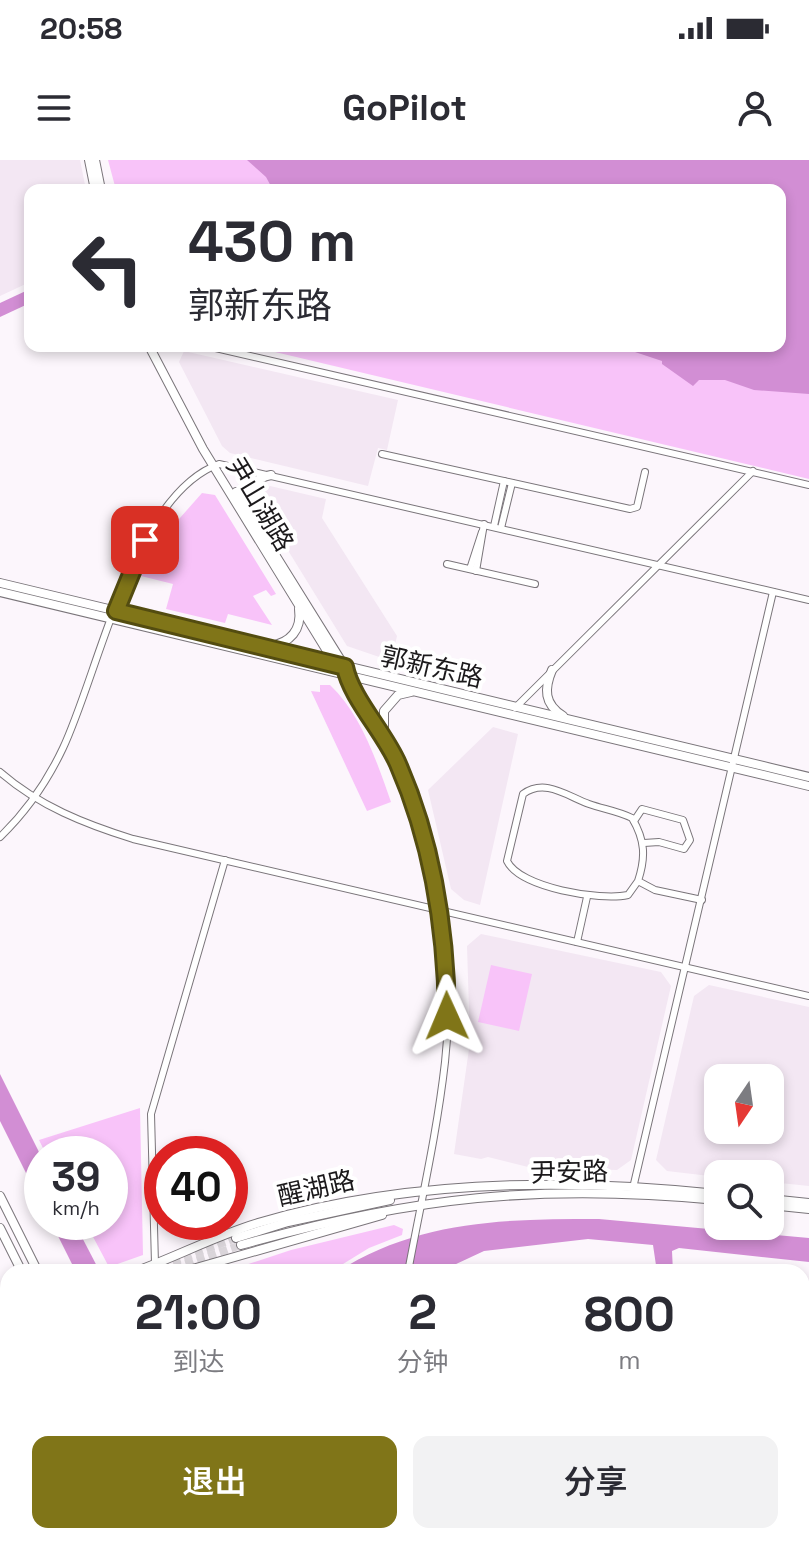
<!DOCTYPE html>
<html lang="zh">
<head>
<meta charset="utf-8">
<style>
  :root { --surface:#fff; --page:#f2f2f3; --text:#2b2b33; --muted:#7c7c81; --accent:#807518 }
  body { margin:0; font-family:"Space Grotesk","Noto Sans SC",sans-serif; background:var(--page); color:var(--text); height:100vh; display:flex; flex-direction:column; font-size:30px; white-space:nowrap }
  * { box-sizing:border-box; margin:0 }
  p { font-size:26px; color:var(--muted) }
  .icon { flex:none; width:44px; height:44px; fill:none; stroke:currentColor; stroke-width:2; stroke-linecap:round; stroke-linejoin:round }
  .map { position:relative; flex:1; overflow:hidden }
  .details { position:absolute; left:0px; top:1104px; width:810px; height:280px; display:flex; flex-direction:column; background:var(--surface); border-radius:24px 24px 0 0; box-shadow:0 4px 12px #0003 }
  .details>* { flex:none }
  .hud { position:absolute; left:24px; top:24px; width:762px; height:168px; border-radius:16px; box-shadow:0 4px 12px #0003; background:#fff; color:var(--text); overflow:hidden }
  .needle { width:52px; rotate:193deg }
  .controls { position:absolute; left:704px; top:904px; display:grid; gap:16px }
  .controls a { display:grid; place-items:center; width:80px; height:80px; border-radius:16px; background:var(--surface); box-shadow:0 4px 12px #0003; font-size:40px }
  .speed { position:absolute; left:24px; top:976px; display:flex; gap:16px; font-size:40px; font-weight:700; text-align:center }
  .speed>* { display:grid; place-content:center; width:104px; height:104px; border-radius:50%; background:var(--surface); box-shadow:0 4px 12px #0003; line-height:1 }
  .speed small { font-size:20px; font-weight:400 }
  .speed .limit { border:12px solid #d22; background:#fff; color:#111 }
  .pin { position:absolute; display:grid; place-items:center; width:68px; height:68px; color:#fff; margin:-34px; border-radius:16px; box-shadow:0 4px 12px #0006 }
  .me { position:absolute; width:88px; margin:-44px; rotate:359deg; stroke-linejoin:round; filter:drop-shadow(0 0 6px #0008) }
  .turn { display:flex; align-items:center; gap:28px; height:168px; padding:0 32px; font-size:36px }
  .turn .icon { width:104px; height:104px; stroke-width:2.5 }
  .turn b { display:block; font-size:56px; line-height:68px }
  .eta { display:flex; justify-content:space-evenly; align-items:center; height:136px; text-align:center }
  .eta b { font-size:48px; font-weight:600; line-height:56px }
  .primary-button { display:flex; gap:16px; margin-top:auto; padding:16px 32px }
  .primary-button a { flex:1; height:92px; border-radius:16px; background:var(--accent); color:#fff; font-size:32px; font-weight:600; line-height:92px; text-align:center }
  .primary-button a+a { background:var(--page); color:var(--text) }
  .status { display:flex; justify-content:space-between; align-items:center; height:56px; padding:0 40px; background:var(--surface); direction:ltr }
  .status svg { height:22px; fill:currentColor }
  header { display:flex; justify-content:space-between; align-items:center; height:104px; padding:0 32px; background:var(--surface); font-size:36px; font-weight:600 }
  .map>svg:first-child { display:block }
  .built { fill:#f3e7f3; fill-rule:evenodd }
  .green { fill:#f8c3f9 }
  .water { fill:#d28ed4 }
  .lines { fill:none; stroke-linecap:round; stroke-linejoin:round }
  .major-tunnel { stroke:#dad5da; stroke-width:8; stroke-dasharray:8 4; stroke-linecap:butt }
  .minor-casing { stroke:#7a757a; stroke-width:8 }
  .major-casing { stroke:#7a757a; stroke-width:10 }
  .minor { stroke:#fff; stroke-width:6 }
  .major { stroke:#fff; stroke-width:8 }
  .route-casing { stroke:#534c10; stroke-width:20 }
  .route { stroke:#807518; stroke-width:14 }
  .labels { text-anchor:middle; stroke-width:8; stroke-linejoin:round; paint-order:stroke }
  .street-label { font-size:26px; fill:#1b191b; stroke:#fff }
</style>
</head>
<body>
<div class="status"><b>20:58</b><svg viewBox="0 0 49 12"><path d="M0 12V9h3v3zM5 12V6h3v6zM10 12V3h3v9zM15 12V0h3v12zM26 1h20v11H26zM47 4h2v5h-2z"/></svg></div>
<header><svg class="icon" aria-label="menu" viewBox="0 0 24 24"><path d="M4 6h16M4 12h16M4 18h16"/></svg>GoPilot<svg class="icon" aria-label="person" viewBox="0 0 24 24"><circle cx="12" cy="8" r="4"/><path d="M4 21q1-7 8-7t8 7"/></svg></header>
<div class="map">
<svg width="809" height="1384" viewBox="0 0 809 1384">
  <rect width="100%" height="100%" fill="#fcf6fc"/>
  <g class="built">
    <path d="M0,0H80L86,30H30V122L0,136Z"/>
    <path d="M184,191L398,240L387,290L378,288L368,326L230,293L222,286L179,202Z"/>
    <path d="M270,326L326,339L322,358L397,476L391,501L347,486L260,345V334Z"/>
    <path d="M493,567L518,574L480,745L464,740L451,729L428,630Z"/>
    <path d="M481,774L661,812L671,826L631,1000L617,1010L532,1008L488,997L481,999L454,994L470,882L467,786Z"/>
    <path d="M709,825L809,847V1026L770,1022V1014L718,1017L667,1011L656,1000L694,836ZM770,918V970H718V918Z"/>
  </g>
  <g class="green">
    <path d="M108,0H809V319L250,186H780V30H116Z"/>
    <path d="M202,333L215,335L276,434L271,436L266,430L253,436L272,465L228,454L225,463L166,449L173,424L141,416L164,376Z"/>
    <path d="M320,525H330C361,554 377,602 391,642L367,651L311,531L320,532Z"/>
    <path d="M491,805L532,814L519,871L478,862Z"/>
    <path d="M140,948L143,1095L109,1107L91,1073L85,1075L79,1062H110V994H46L39,980Z"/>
    <path d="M394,1065L403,1069L402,1075L369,1088L330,1112H224L291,1090Z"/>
    <path d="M0,1247L8,1248V1376H135L139,1384H0Z"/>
  </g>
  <g class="water">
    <path d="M247,0H809V234L754,230L725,220H699L693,226L662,204V201L617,186H780V30H273L266,17Z"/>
    <path d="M30,129V143L0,157V143Z"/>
    <path d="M0,914L42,998V1045L0,961Z"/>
    <path d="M599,1059L809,1078V1102L679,1088L672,1091L673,1112H657L653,1085L588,1079L484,1091L439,1112H337C419,1060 504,1059 599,1059Z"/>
    <path d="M51,1062H74L100,1112H76Z"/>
  </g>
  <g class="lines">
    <g class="major-tunnel">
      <path d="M150,1110L236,1078"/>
      <path d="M163,1112L241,1085"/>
      <path d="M0,1156L8,1155"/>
      <path d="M0,1170L8,1167"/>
      <path d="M0,1194L8,1195"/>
    </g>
    <defs>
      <g id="minor">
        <path d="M207,186L809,325"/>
        <path d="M382,294L630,349L637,347L645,312"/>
        <path d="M494,366L504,321"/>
        <path d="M501,368L512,323"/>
        <path d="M447,404L535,424"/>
        <path d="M470,409L482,372"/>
        <path d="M476,411L484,364"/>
        <path d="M347,516C364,543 383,570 396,599C438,690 456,803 445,902C437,973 421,1042 408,1112"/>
        <path d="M515,548L753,311"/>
        <path d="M0,612C39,646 85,664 133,679L809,836"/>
        <path d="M634,661L642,649L683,660L690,680L684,689L659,682L644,683"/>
        <path d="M0,677C27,651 47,622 63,588C99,512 133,335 219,304L809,440"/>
        <path d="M638,721C646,697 645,680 632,658C618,651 603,649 589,644C567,636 545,618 523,634L507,701C520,728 600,741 628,735L638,721L655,730L702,740"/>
        <path d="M577,782L587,737"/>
        <path d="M633,1028L773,432"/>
        <path d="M155,1104L151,954L225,700"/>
        <path d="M802,1294L809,1295"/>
        <path d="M429,1376L430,1384"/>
      </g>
      <g id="major">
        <path d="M89,0L95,30"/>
        <path d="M95,0L101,30"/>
        <path d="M149,186L203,289L335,504"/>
        <path d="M236,332L345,507"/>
        <path d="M247,346C245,330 255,318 271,315"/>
        <path d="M0,423L809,617"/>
        <path d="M0,432L809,626"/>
        <path d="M270,486C290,483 302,470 299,449"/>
        <path d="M552,510C544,529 544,544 563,556"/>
        <path d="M384,575V551L398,535L411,532"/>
        <path d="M0,1036L38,1112"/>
        <path d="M770,1039L809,1043"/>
        <path d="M770,1045L809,1049"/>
        <path d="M0,1068L22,1112"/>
        <path d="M236,1078L288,1062L390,1040"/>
        <path d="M241,1085C412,1037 541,1023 718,1040"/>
        <path d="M134,1112C176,1097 215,1076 258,1063C404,1020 567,1018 718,1034"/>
        <path d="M182,1112L382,1055"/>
        <path d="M143,1376L147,1384"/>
        <path d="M154,1376L159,1384"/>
        <path d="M169,1376L174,1384"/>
        <path d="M180,1376L184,1384"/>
      </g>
    </defs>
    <use href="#minor" class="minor-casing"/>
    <use href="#major" class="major-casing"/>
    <use href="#minor" class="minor"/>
    <use href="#major" class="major"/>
  </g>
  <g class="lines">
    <defs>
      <path id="route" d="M145,380L116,451L345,507C351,538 385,573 398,604C433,684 446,770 447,856"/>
    </defs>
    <use href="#route" class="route-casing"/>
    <use href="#route" class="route"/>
  </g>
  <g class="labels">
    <g class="street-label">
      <text transform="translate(260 344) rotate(59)" y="9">尹山湖路</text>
      <text transform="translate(432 507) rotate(13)" y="9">郭新东路</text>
      <text transform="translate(569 1012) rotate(-1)" y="9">尹安路</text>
      <text transform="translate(316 1028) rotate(-13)" y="9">醒湖路</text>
    </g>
  </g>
</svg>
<div class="controls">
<a><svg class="needle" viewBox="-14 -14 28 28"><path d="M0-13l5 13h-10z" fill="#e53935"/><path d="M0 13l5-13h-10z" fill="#7c7c81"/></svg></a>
<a><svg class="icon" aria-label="search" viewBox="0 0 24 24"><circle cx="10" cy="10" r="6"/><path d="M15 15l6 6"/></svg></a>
</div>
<div class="speed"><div>39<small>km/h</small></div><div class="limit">40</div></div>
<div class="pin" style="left:145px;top:380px;background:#d93025"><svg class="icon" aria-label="arrive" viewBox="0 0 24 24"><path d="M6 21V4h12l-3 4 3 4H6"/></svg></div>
<svg class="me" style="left:447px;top:856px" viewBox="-20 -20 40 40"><path d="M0-17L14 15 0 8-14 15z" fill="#807518" stroke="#fff" stroke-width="4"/></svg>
<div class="hud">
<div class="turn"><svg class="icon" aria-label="left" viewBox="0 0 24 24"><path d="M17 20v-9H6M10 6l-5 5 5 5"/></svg><div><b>430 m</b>郭新东路</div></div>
</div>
<section class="details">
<div class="eta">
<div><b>21:00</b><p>到达</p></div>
<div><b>2</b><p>分钟</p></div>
<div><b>800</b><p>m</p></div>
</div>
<div class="primary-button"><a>退出</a><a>分享</a></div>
</section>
</div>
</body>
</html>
